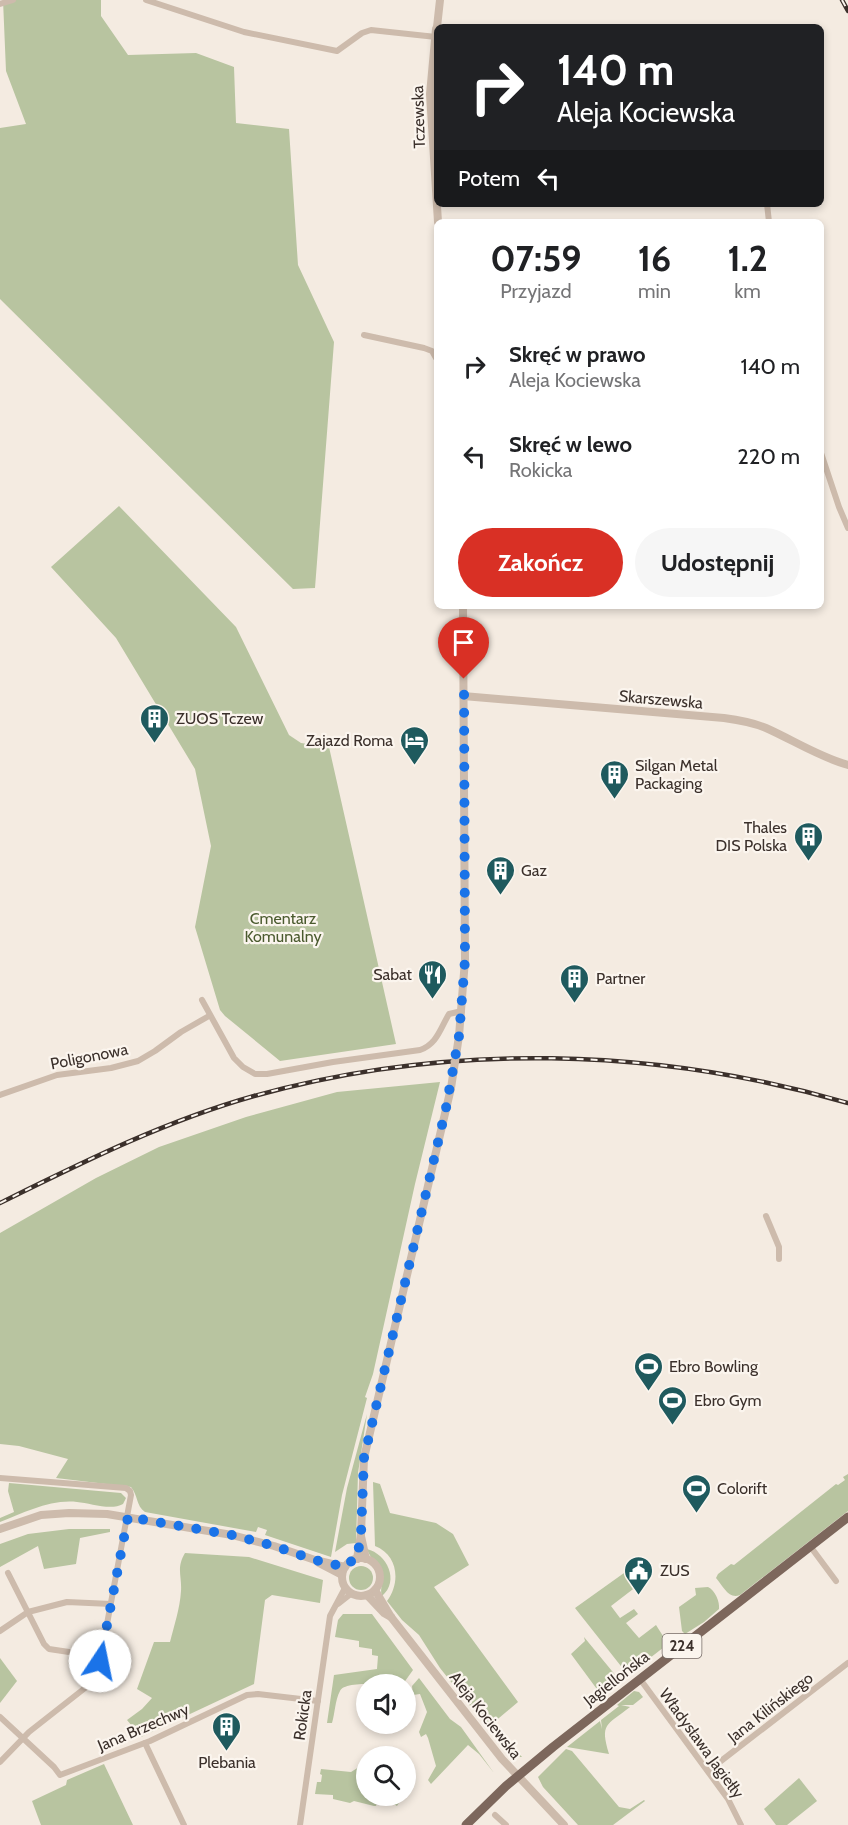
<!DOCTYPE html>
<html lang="pl">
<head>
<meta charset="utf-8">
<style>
  :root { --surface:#fff; --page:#f6f6f6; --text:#202124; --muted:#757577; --accent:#d93025 }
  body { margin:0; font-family:Cabin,sans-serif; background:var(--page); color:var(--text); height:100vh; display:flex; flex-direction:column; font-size:22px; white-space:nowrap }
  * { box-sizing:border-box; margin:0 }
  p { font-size:20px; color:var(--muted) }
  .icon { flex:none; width:33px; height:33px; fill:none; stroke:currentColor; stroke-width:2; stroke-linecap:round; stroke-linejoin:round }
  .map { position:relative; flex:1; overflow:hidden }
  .sheet { position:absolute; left:434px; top:219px; width:390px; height:390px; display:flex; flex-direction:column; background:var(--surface); border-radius:9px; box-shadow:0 3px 9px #0003 }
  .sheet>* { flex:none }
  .top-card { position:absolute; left:434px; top:24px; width:390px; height:183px; border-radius:9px; box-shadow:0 3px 9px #0003; background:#202124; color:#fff; overflow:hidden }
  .buttons { position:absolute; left:356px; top:1674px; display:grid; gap:12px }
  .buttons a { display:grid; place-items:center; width:60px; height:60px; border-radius:50%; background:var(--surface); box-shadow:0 3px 9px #0003; font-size:30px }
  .pin { position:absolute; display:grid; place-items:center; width:51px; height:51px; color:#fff; margin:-62px -26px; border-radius:50% 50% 50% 0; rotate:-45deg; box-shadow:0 0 6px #0007 }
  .pin .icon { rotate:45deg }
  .me { position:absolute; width:66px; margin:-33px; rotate:11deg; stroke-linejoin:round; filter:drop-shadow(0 0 4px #0008) }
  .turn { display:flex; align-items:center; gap:21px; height:126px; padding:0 24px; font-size:27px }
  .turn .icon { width:78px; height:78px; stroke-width:2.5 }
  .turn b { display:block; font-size:42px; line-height:51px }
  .then { display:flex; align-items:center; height:57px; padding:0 24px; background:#0003; gap:12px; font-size:22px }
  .eta { display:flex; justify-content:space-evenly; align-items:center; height:102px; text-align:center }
  .eta b { font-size:36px; font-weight:700; line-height:42px }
  .cta { display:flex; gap:12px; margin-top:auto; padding:12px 24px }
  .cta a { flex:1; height:69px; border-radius:36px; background:var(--accent); color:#fff; font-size:24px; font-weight:700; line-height:69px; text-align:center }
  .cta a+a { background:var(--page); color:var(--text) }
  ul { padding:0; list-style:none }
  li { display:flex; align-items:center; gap:18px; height:90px; padding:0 24px }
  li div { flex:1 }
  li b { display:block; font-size:22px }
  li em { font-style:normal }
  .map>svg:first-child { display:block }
  .green { fill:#b8c4a0 }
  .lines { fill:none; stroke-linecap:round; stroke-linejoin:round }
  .minor { stroke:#cdbbac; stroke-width:6 }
  .tertiary { stroke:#cdbbac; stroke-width:8 }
  .primary { stroke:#7d675c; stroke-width:9 }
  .rail-casing { stroke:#3b302b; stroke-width:4.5 }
  .rail { stroke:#fbf5ee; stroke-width:2; stroke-dasharray:7; stroke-linecap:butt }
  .tertiary-bridge { stroke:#cdbbac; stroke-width:8 }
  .route { stroke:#1a73e8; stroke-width:10; stroke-dasharray:0 18 }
  .labels { text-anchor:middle; stroke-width:4.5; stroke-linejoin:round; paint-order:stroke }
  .shield { fill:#fbf5ee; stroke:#756b66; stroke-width:1.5 }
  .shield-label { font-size:15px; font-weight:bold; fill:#3b302b }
  .street-label { font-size:16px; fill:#3b302b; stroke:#fbf5ee }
  .poi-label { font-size:16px; fill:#3b302b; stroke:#fbf5ee; text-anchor:start }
  .park-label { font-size:16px; fill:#4a5a2e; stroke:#fbf5ee }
</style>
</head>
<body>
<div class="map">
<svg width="848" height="1825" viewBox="0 0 848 1825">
  <rect width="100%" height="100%" fill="#f4ebe1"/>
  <g class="green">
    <path d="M3,0H101V16L128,55L196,53L234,67L236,123L289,129L298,265L334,342L315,588L293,589L0,299V128L26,124L6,71Z"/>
    <path d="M119,506L236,627L289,735L301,743L329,747L396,1044L280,1061L225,1016L220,1010L195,927L211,846L195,769L116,638L51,567Z"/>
    <path d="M440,1082L415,1184L373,1374L365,1397L367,1398L342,1495L331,1557L265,1535L267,1530L258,1527L256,1532L145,1512C136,1506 138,1495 131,1487L56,1478L68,1459L19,1446L0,1444V1233L96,1178L159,1147L246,1117L337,1092Z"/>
    <path d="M367,1414L358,1473L356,1543L347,1544L335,1552L347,1488Z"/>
    <path d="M848,1474V1511L740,1595C729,1600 723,1586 716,1578L718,1574L731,1564L734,1565L836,1484L838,1485L845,1480L843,1477Z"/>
    <path d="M373,1482L380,1484L390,1513L436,1523L453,1534L469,1565L434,1587L518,1702L493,1723L522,1757H512L506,1751L440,1668L419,1635L402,1620L387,1601C401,1582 398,1555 375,1546Z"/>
    <path d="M9,1483L121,1493L126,1498L123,1504C111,1511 90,1503 77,1502C50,1499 24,1513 0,1522V1518L14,1512L8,1491Z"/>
    <path d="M69,1529H110V1532L80,1538L76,1564L44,1569L38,1546L0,1567V1544L28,1534Z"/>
    <path d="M367,1549C387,1554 400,1581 382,1596C379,1588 385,1580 382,1571C378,1562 370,1559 367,1549Z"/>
    <path d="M185,1553L249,1557L323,1580L320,1603L272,1595L265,1600L254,1684L141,1737L127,1720L142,1709L152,1698L137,1689L154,1642H170C174,1626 180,1608 181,1591C182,1576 176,1568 185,1553Z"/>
    <circle cx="361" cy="1578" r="12"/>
    <path d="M631,1568L641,1583L611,1606L620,1618L634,1609L638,1614L626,1623L639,1638L656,1625L668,1644L628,1675L575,1608Z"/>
    <path d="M708,1587C715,1590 720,1602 719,1609L704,1622L685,1634L682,1631L679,1607L696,1595L695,1588Z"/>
    <path d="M343,1614H372L413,1670L403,1684C391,1685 344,1680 340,1691C335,1700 335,1713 332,1723H327L334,1675L377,1669L378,1656L372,1655V1649L359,1647V1641L335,1637L338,1620Z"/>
    <path d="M584,1637L621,1682L602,1696L571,1654L585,1641Z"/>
    <path d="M0,1658L17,1681L0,1703Z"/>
    <path d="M419,1678L450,1719L461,1727L494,1773L479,1754L468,1745L431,1784L428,1780L436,1766L428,1738L426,1734L421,1737L419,1732L427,1712L420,1694L413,1695L412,1686Z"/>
    <path d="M634,1691L639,1692L643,1697L633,1705H621L630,1707C606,1726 600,1723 609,1754L567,1747L600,1721L602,1729L601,1720L619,1706L617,1705Z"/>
    <path d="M566,1749L572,1751L619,1807L630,1809L644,1800L645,1801L613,1825H578L543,1787L538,1777Z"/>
    <path d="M104,1764L133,1825H41L32,1801L66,1785L67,1780Z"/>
    <path d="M359,1767L366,1768V1796H403L397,1806L389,1801L377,1803L376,1806H374L354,1801L350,1803L333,1799V1795L315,1794L317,1782H321L322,1775L320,1774L321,1769L351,1772Z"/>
    <path d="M799,1778L817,1801L787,1825H776L764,1809Z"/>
  </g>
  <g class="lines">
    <g class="minor">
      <path d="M146,0L244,32L337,51L362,33L371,30L436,37"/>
      <path d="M0,4L13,0"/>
      <path d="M767,204L769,222"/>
      <path d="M364,335L424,348L432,351L436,358"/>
      <path d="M820,450L839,507L848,528"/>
      <path d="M202,1000L234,1058L243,1067L255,1074H267L333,1062L420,1050C437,1044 440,1029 449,1014L462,1011"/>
      <path d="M0,1095L57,1075L111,1068L138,1061L155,1051L181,1032L209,1016"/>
      <path d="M766,1216L779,1247V1259"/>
      <path d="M0,1478L126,1488L130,1491L131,1495L99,1667L85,1688L29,1732L0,1762"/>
      <path d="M810,1546L836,1581"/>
      <path d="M8,1573L44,1644L49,1649L69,1652"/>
      <path d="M338,1604L352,1593"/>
      <path d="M0,1631L28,1612L67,1602L111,1604"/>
      <path d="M640,1679L728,1799L741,1825"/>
      <path d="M0,1717L54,1767L60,1775L150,1741L247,1695L258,1694L318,1701"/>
      <path d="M145,1743L184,1825"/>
      <path d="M708,1771L848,1663"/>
      <path d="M495,1815L506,1825"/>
      <path d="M300,1825L330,1616L345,1588"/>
    </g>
    <g class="tertiary">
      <path d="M437,27L440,0"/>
      <path d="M436,29L430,94L438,222"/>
      <path d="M463,696L724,718C739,720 752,722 766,728C793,740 819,757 848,765"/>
      <path d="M459,1036L465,960L463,606"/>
      <path d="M0,1529L41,1515L69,1513L107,1514L232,1535L274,1546L315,1560L345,1567"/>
      <path d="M361,1536L366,1559"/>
      <circle cx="361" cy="1577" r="19"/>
      <path d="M357,1559L361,1534L364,1458L451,1088"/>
      <path d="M319,1563L342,1575"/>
      <path d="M375,1590L391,1617L502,1759L564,1825"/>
      <path d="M367,1595L384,1613L391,1617"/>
    </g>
    <path class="primary" d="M466,1825L506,1786L553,1747L848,1517"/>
    <defs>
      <g id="rail">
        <path d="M842,0L848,11"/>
        <path d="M0,1203C83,1162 165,1121 254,1096C448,1042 655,1047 848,1103"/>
      </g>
    </defs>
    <use href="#rail" class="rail-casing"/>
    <use href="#rail" class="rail"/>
    <path class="tertiary-bridge" d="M451,1088L459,1036"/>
  </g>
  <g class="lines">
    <path class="route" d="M100,1661L128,1517L232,1535L274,1546L315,1560L345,1567L350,1562L357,1559L361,1534L364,1458L446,1108L459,1036L465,960L464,679"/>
  </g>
  <defs>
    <symbol id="building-pin" viewBox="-11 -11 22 30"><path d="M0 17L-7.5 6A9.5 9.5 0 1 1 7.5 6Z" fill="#1f5a5e" stroke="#fbf5ee"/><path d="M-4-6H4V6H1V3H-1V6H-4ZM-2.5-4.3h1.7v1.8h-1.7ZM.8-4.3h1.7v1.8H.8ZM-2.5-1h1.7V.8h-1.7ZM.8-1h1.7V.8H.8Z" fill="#fff"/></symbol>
    <symbol id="hotel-pin" viewBox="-11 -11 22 30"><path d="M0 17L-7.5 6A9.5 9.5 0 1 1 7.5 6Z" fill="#1f5a5e" stroke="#fbf5ee"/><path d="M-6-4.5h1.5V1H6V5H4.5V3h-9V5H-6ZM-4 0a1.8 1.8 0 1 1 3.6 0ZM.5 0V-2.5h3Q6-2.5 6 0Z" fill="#fff"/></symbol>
    <symbol id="restaurant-pin" viewBox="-11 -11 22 30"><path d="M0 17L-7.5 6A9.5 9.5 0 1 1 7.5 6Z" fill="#1f5a5e" stroke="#fbf5ee"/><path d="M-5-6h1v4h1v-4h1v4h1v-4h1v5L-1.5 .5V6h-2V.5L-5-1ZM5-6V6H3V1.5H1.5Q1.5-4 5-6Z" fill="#fff"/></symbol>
    <symbol id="stadium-pin" viewBox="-11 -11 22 30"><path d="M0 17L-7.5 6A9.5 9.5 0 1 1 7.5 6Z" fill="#1f5a5e" stroke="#fbf5ee"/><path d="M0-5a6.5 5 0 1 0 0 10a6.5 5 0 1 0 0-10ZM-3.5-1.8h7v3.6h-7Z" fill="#fff"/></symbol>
    <symbol id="civic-pin" viewBox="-11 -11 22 30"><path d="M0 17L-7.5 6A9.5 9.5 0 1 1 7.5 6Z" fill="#1f5a5e" stroke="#fbf5ee"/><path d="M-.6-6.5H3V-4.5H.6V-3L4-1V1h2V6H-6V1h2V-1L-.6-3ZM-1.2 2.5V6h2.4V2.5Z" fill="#fff"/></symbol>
  </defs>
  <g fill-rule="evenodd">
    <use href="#building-pin" x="138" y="702" width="33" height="45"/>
    <use href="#hotel-pin" x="398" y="724" width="33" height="45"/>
    <use href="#building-pin" x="598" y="758" width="33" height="45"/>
    <use href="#building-pin" x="792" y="820" width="33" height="45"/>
    <use href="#building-pin" x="484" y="854" width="33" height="45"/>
    <use href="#restaurant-pin" x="416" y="958" width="33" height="45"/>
    <use href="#building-pin" x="558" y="962" width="33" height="45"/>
    <use href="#stadium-pin" x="632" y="1350" width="33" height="45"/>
    <use href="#stadium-pin" x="656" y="1384" width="33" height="45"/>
    <use href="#stadium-pin" x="680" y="1472" width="33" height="45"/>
    <use href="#civic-pin" x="622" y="1554" width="33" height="45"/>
    <use href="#building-pin" x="210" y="1710" width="33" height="45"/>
  </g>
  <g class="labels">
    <rect class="shield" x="662.5" y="1634" width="39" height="24" rx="4.5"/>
    <g class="shield-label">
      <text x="682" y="1651">224</text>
    </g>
    <g class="street-label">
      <text transform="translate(418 117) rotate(-92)" y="6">Tczewska</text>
      <text transform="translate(661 699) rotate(5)" y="6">Skarszewska</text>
      <text transform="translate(89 1056) rotate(-11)" y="6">Poligonowa</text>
      <text transform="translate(616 1678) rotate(-38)" y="6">Jagiellońska</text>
      <text transform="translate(770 1707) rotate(-38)" y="6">Jana Kilińskiego</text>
      <text transform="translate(302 1715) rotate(-82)" y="6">Rokicka</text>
      <text transform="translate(486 1715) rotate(52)" y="6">Aleja Kociewska</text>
      <text transform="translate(143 1727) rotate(-23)" y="6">Jana Brzechwy</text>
      <text transform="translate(702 1743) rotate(54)" y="6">Władysława Jagiełły</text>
    </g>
    <g class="poi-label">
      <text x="176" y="724">ZUOS Tczew</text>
      <text x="393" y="746" text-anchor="end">Zajazd Roma</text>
      <text x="635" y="771">Silgan Metal<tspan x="635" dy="18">Packaging</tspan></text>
      <text x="787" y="833" text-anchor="end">Thales<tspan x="787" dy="18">DIS Polska</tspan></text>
      <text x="521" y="876">Gaz</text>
      <text x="412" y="980" text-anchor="end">Sabat</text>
      <text x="596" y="984">Partner</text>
      <text x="669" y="1372">Ebro Bowling</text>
      <text x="694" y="1406">Ebro Gym</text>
      <text x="717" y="1494">Colorift</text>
      <text x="660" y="1576">ZUS</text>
      <text x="227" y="1768" text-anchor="middle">Plebania</text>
    </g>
    <g class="park-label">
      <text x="283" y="924">Cmentarz<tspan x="283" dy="18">Komunalny</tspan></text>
    </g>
  </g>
</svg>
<div class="buttons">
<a><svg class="icon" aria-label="sound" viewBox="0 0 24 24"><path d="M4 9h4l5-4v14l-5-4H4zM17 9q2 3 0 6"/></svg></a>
<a><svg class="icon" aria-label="search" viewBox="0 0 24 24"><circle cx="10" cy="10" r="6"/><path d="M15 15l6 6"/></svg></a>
</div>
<div class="pin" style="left:464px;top:679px;background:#d93025"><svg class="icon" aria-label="arrive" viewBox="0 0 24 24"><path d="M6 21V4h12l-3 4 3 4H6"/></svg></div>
<svg class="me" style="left:100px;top:1661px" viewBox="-20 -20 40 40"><circle r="19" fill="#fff"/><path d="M0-13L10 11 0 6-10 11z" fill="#1a73e8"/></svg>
<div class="top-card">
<div class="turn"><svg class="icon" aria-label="right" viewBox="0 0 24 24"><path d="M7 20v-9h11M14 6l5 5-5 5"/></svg><div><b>140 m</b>Aleja Kociewska</div></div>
<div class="then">Potem<svg class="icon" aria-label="left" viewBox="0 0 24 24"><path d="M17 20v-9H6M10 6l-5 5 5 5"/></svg></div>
</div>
<section class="sheet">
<div class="eta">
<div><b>07:59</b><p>Przyjazd</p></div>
<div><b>16</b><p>min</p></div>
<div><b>1.2</b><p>km</p></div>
</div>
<ul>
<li><svg class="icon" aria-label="right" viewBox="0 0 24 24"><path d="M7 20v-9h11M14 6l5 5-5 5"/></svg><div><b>Skręć w prawo</b><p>Aleja Kociewska</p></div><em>140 m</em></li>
<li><svg class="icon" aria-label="left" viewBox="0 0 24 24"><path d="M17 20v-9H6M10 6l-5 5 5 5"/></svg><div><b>Skręć w lewo</b><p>Rokicka</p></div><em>220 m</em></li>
</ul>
<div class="cta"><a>Zakończ</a><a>Udostępnij</a></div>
</section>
</div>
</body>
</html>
